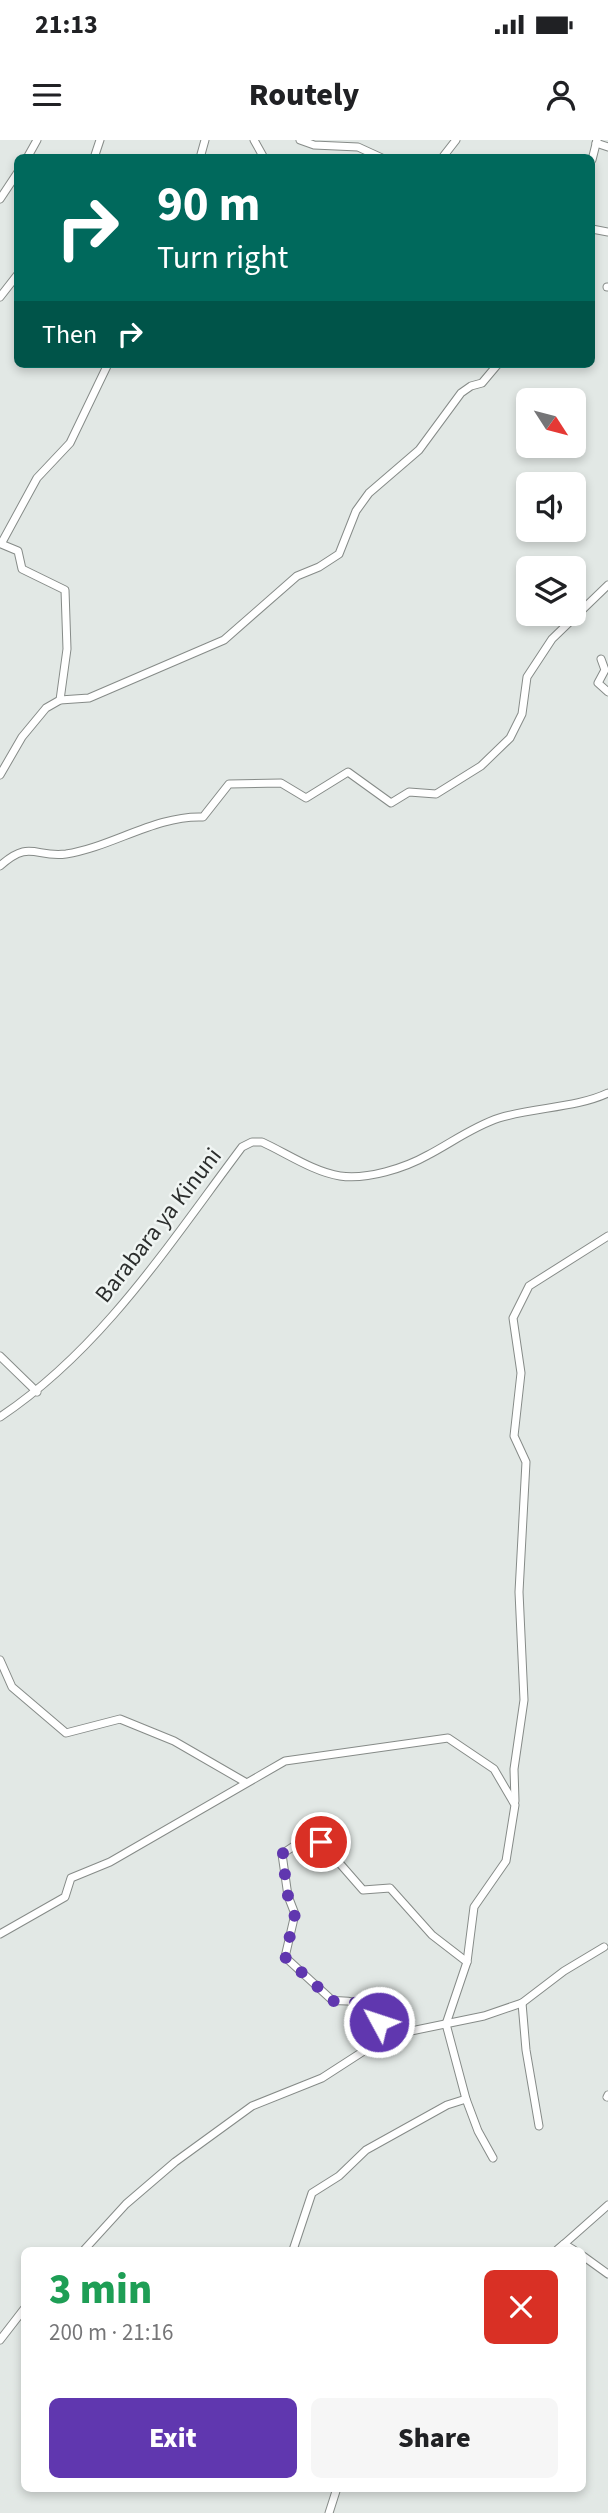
<!DOCTYPE html>
<html lang="en">
<head>
<meta charset="utf-8">
<style>
  :root { --surface:#fff; --page:#f6f6f6; --text:#202124; --muted:#757577; --accent:#6037af }
  body { margin:0; font-family:"Source Sans 3",sans-serif; background:var(--page); color:var(--text); height:100vh; display:flex; flex-direction:column; font-size:26px; white-space:nowrap }
  * { box-sizing:border-box; margin:0 }
  p { font-size:23px; color:var(--muted) }
  .icon { flex:none; width:38px; height:38px; fill:none; stroke:currentColor; stroke-width:2; stroke-linecap:round; stroke-linejoin:round }
  .map { position:relative; flex:1; overflow:hidden }
  .drawer { position:absolute; left:21px; top:2107px; width:565px; height:245px; display:flex; flex-direction:column; background:var(--surface); border-radius:10px; box-shadow:0 4px 10px #0003 }
  .drawer>* { flex:none }
  .guide { position:absolute; left:14px; top:14px; width:581px; height:214px; border-radius:10px; box-shadow:0 4px 10px #0003; background:#00695c; color:#fff; overflow:hidden }
  .needle { width:46px; rotate:126deg }
  .buttons { position:absolute; left:516px; top:248px; display:grid; gap:14px }
  .buttons a { display:grid; place-items:center; width:70px; height:70px; border-radius:10px; background:var(--surface); box-shadow:0 4px 10px #0003; font-size:35px }
  .pin { position:absolute; display:grid; place-items:center; width:60px; height:60px; color:#fff; margin:-30px; border:4px solid #fff; border-radius:50%; box-shadow:0 2px 7px #0007 }
  .me { position:absolute; width:77px; margin:-38px; rotate:310deg; stroke-linejoin:round; filter:drop-shadow(0 0 5px #0008) }
  .turn { display:flex; align-items:center; gap:24px; height:147px; padding:0 28px; font-size:32px }
  .turn .icon { width:91px; height:91px; stroke-width:2.5 }
  .turn b { display:block; font-size:49px; line-height:60px }
  .then { display:flex; align-items:center; height:66px; padding:0 28px; background:#0003; gap:14px; font-size:26px }
  .round { display:grid; place-items:center; flex:none; width:74px; height:74px; border-radius:10px; background:var(--page) }
  .headline { display:flex; align-items:center; justify-content:space-between; height:119px; padding:0 28px }
  h1 { font-size:42px; font-weight:800; line-height:52px; color:#1e9e55 }
  .primary-button { display:flex; gap:14px; margin-top:auto; padding:14px 28px }
  .primary-button a { flex:1; height:80px; border-radius:10px; background:var(--accent); color:#fff; font-size:28px; font-weight:800; line-height:80px; text-align:center }
  .primary-button a+a { background:var(--page); color:var(--text) }
  .status { display:flex; justify-content:space-between; align-items:center; height:49px; padding:0 35px; background:var(--surface); direction:ltr }
  .status svg { height:19px; fill:currentColor }
  header { display:flex; justify-content:space-between; align-items:center; height:91px; padding:0 28px; background:var(--surface); font-size:32px; font-weight:800 }
  .map>svg:first-child { display:block }
  .lines { fill:none; stroke-linecap:round; stroke-linejoin:round }
  .minor-casing { stroke:#868b88; stroke-width:9 }
  .minor { stroke:#fff; stroke-width:7 }
  .route { stroke:#6037af; stroke-width:12; stroke-dasharray:0 21.6 }
  .labels { text-anchor:middle; stroke-width:5; stroke-linejoin:round; paint-order:stroke }
  .street-label { font-size:24px; fill:#2c2e2d; stroke:#f0f5f3 }
</style>
</head>
<body>
<div class="status"><b>21:13</b><svg viewBox="0 0 49 12"><path d="M0 12V9h3v3zM5 12V6h3v6zM10 12V3h3v9zM15 12V0h3v12zM26 1h20v11H26zM47 4h2v5h-2z"/></svg></div>
<header><svg class="icon" aria-label="menu" viewBox="0 0 24 24"><path d="M4 6h16M4 12h16M4 18h16"/></svg>Routely<svg class="icon" aria-label="person" viewBox="0 0 24 24"><circle cx="12" cy="8" r="4"/><path d="M4 21q1-7 8-7t8 7"/></svg></header>
<div class="map">
<svg width="608" height="2373" viewBox="0 0 608 2373">
  <rect width="100%" height="100%" fill="#e2e8e5"/>
  <g class="lines">
    <defs>
      <g id="minor">
        <path d="M254,0L264,18"/>
        <path d="M300,0L314,5L358,7L382,18"/>
        <path d="M596,3L608,7"/>
        <path d="M27,18L37,0"/>
        <path d="M94,18L100,0"/>
        <path d="M200,18L205,0"/>
        <path d="M442,18L456,0"/>
        <path d="M592,20L597,0"/>
        <path d="M0,59L18,32"/>
        <path d="M592,89L608,92"/>
        <path d="M607,147H608"/>
        <path d="M0,157L18,134"/>
        <path d="M601,519L605,530L598,543L608,552"/>
        <path d="M60,560L67,509L65,450L22,429L18,411L1,404L37,338L70,303L108,224"/>
        <path d="M0,635L22,597L46,568L60,560L89,558L224,500L297,436L319,427L339,414L356,371L369,353L419,310L461,253L471,246L482,243L498,224"/>
        <path d="M0,726C30,699 35,718 66,714C112,707 156,675 203,677L229,644L281,643L306,658L348,632L391,663L409,652L436,654L481,626L510,598L522,574L527,537L552,499L608,445"/>
        <path d="M0,1216L37,1252"/>
        <path d="M0,1277C102,1209 169,1104 242,1007L252,1002H262C286,1013 314,1032 340,1036C367,1040 405,1028 428,1015C451,1003 474,986 499,978C535,967 576,968 608,953"/>
        <path d="M0,1520L12,1547L66,1593L120,1579L174,1601L245,1642"/>
        <path d="M515,1661L514,1629L524,1560L519,1452L526,1322L514,1296L521,1233L513,1178L529,1146L608,1096"/>
        <path d="M0,1794L65,1757L71,1738L110,1722L285,1621L448,1598L494,1629L515,1665L506,1721L474,1767L467,1822L446,1884L466,1959L478,1991L493,2018"/>
        <path d="M522,1863L526,1910L539,1986"/>
        <path d="M387,1896C371,1869 367,1859 333,1861L285,1817L295,1774L288,1756L282,1714L306,1698L321,1702L363,1750L390,1748L432,1795L467,1822"/>
        <path d="M607,1957L608,1955"/>
        <path d="M564,2104L608,2065"/>
        <path d="M84,2110L126,2064L175,2022L252,1966L322,1938L387,1896L484,1876L522,1863L564,1831L604,1807"/>
        <path d="M293,2110L312,2053L339,2036L366,2010L447,1965L466,1959"/>
        <path d="M557,2110L564,2104L574,2110"/>
        <path d="M583,2116L608,2134"/>
        <path d="M0,2200L24,2169"/>
        <path d="M329,2373L337,2348"/>
      </g>
    </defs>
    <use href="#minor" class="minor-casing"/>
    <use href="#minor" class="minor"/>
  </g>
  <g class="lines">
    <path class="route" d="M321,1702L306,1698L282,1714L288,1756L295,1774L285,1817L333,1861C355,1860 368,1864 379,1882"/>
  </g>
  <g class="labels">
    <g class="street-label">
      <text transform="translate(158 1085) rotate(-52)" y="8">Barabara ya Kinuni</text>
    </g>
  </g>
</svg>
<div class="buttons">
<a><svg class="needle" viewBox="-14 -14 28 28"><path d="M0-13l5 13h-10z" fill="#e53935"/><path d="M0 13l5-13h-10z" fill="#757577"/></svg></a>
<a><svg class="icon" aria-label="sound" viewBox="0 0 24 24"><path d="M4 9h4l5-4v14l-5-4H4zM17 9q2 3 0 6"/></svg></a>
<a><svg class="icon" aria-label="layers" viewBox="0 0 24 24"><path d="M12 4l9 5-9 5-9-5zM3 14l9 5 9-5"/></svg></a>
</div>
<div class="pin" style="left:321px;top:1702px;background:#d93025"><svg class="icon" aria-label="arrive" viewBox="0 0 24 24"><path d="M6 21V4h12l-3 4 3 4H6"/></svg></div>
<svg class="me" style="left:379px;top:1882px" viewBox="-20 -20 40 40"><circle r="17" fill="#6037af" stroke="#fff" stroke-width="3"/><path d="M0-11L8 9 0 5-8 9z" fill="#fff"/></svg>
<div class="guide">
<div class="turn"><svg class="icon" aria-label="right" viewBox="0 0 24 24"><path d="M7 20v-9h11M14 6l5 5-5 5"/></svg><div><b>90 m</b>Turn right</div></div>
<div class="then">Then<svg class="icon" aria-label="right" viewBox="0 0 24 24"><path d="M7 20v-9h11M14 6l5 5-5 5"/></svg></div>
</div>
<section class="drawer">
<div class="headline"><div><h1>3 min</h1><p>200 m · 21:16</p></div><a class="round" style="background:#d93025;color:#fff"><svg class="icon" aria-label="close" viewBox="0 0 24 24"><path d="M6 6l12 12M18 6L6 18"/></svg></a></div>
<div class="primary-button"><a>Exit</a><a>Share</a></div>
</section>
</div>
</body>
</html>
